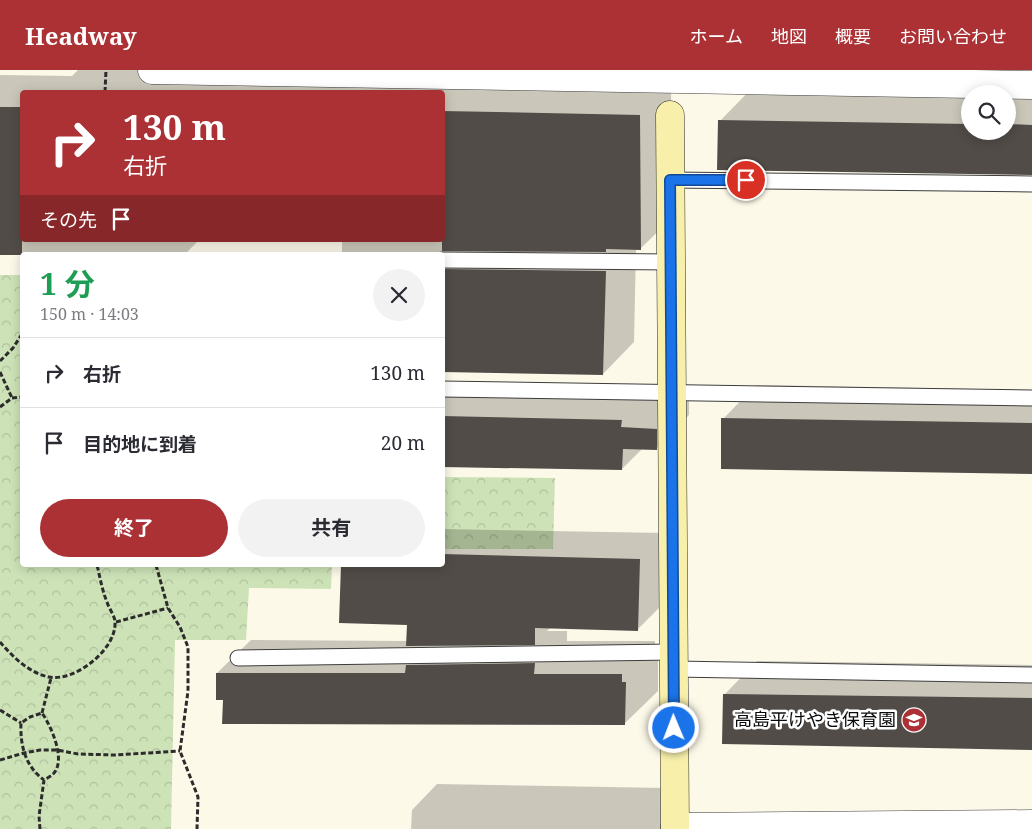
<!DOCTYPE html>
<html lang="ja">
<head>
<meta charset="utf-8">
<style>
  :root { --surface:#fff; --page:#f2f2f3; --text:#2b2b33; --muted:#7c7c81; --line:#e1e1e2; --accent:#ab3135 }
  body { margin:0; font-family:"Noto Serif","Noto Sans JP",serif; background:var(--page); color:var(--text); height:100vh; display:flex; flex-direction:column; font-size:19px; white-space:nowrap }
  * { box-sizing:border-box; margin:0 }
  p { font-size:16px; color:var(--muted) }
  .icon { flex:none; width:28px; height:28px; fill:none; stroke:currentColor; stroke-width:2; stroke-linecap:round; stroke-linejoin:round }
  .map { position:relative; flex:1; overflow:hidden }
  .panel { position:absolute; left:20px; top:182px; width:425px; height:315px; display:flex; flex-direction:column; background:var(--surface); border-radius:5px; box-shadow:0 2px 12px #0003 }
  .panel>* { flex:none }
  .banner { position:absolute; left:20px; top:20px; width:425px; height:152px; border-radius:5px; box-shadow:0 2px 12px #0003; background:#ab3135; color:#fff; overflow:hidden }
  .controls { position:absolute; left:961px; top:15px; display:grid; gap:10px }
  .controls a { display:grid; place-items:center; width:55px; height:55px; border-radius:50%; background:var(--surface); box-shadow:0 2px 12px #0003; font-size:25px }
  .pin { position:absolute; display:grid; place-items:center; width:42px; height:42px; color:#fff; margin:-21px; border:2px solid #fff; border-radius:50%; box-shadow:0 1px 5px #0007 }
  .me { position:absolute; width:55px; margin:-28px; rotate:359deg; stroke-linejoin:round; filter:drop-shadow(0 0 4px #0008) }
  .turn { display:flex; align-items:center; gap:18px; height:105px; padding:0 20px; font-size:22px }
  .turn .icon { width:65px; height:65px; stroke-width:2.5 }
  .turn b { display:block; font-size:35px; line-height:42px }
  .then { display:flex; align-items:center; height:48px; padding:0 20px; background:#0003; gap:10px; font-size:19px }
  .round { display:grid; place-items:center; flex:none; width:52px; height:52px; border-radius:26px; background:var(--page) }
  .head { display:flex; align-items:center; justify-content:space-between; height:85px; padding:0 20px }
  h1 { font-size:30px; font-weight:700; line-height:38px; color:#1e9e55 }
  .cta { display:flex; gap:10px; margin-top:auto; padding:10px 20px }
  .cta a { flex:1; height:58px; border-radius:30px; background:var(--accent); color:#fff; font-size:20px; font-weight:700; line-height:58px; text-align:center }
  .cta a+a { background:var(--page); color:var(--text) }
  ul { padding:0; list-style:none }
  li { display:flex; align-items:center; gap:15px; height:70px; padding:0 20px; border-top:1px solid var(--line) }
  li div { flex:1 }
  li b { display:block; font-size:19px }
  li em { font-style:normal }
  header { display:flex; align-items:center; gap:30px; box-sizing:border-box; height:70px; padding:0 25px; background:var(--accent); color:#fff }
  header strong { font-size:24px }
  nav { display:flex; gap:28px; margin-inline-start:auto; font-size:18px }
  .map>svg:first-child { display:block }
  .park { fill:url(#park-crowns) }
  .shadow { fill:#0003; fill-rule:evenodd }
  .building { fill:#514c48 }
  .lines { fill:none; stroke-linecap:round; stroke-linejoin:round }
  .lane-casing { stroke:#3d3d3d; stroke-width:17 }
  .street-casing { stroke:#3d3d3d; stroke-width:29 }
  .secondary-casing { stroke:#2c2c2c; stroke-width:29 }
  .path { stroke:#2c2c2c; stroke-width:3; stroke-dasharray:5 2.5; stroke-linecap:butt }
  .lane { stroke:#fff; stroke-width:15 }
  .street { stroke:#fff; stroke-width:28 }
  .secondary { stroke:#f7efaa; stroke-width:28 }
  .route-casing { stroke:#114b97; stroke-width:12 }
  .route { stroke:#1a73e8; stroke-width:9 }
  .labels { text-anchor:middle; stroke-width:5; stroke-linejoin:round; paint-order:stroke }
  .poi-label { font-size:18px; fill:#0a0a0a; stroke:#fff; text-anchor:end }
</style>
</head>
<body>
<header>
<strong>Headway</strong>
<nav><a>ホーム</a><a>地図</a><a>概要</a><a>お問い合わせ</a></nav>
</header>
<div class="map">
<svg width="1032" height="759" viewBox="0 0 1032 759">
  <defs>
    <pattern id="park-crowns" width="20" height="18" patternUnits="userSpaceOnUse" patternTransform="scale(1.25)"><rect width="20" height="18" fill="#cde3b7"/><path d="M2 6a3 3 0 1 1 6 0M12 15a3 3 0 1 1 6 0" fill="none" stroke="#afc19c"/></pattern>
  </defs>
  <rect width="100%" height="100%" fill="#fdf9e9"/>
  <g class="park">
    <path d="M0,205H22V495H332L331,519L249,518L246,570H175L171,759H0Z"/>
    <path d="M443,407L555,408L553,479H443Z"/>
  </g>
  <g class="shadow">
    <path d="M78,0H148L671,14L672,148L640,179H636L634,272L603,304L442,301V185H342V170H338H442V22H22V170H199L184,185L0,183V5L72,6Z"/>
    <path d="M753,17L1032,21V104L720,51ZM970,24H1008V61H970Z"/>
    <path d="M442,313L689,326V345L656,379L643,378L622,399L442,395Z"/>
    <path d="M756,315L1032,320V402L723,349Z"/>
    <path d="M442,459L665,463L663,534L638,559L551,557L547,561H567V571H655V579H658V621L624,654L224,628L217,603L251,570L408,571V554L343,495H442Z"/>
    <path d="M757,591L1032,595V679L724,625Z"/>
    <path d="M437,714L667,718L666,759H411L412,740Z"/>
  </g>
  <g class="building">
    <rect x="0" y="37" width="22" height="148"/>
    <path d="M442,41L640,45L641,180L606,179V182L442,181Z"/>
    <path d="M718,50L970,54V61H1008V54L1032,55V105L717,100Z"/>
    <path d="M442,199L606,201L603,305L442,302Z"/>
    <path d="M442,346L622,350L621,357L657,359V380L623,379L622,400L442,397Z"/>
    <path d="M721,348L1032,353V404L721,399Z"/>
    <path d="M442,484L640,489L638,561L535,558V575L406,576L407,555L339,553L341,495H442Z"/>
    <path d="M535,593L534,604H622V612H626L625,655L222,654L223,630H216V603H405L406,595Z"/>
    <path d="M723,624L1032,628V680L722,674Z"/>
  </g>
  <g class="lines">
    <defs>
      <g id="lane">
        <path d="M670,110L1032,114"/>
        <path d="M442,190L671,192"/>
        <path d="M442,319L1032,328"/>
        <path d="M238,588L674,582"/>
        <path d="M674,599L1032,605"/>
      </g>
      <g id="street">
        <path d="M152,0L1032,15"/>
        <path d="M675,757L1032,754"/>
      </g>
      <path id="secondary" d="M670,45L675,759"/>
    </defs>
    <use href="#lane" class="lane-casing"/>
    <use href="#street" class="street-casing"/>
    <use href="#secondary" class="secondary-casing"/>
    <g class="path">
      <path d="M105,22L106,0"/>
      <path d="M0,291L13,278L22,264"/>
      <path d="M0,302L12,328"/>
      <path d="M0,337L12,328L22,327"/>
      <path d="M156,495L168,538L180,557L188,577V621L180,681L198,727L197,759"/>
      <path d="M116,552L168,538"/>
      <path d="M0,572C13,587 29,603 49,607C75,612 115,580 115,554C116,547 109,539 107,532C102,520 100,507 97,495"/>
      <path d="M0,640L21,653"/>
      <path d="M42,643L51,608"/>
      <path d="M0,690L24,683L40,680H57L78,684L115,685L180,681"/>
      <path d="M40,759L39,746L44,710C47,708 52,706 54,703C66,689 51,656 42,643L30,647L21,653C20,675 25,696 44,710"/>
    </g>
    <use href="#lane" class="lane"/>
    <use href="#street" class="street"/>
    <use href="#secondary" class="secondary"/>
  </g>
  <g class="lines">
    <defs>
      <path id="route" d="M674,658L670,110H746"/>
    </defs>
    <use href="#route" class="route-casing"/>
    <use href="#route" class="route"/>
  </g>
  <defs>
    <symbol id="school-disc" viewBox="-11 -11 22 22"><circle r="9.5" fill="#ab3135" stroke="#fff"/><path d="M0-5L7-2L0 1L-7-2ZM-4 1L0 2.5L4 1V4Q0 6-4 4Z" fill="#fff"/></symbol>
  </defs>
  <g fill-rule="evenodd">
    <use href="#school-disc" x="900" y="636" width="28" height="28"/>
  </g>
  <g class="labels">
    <g class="poi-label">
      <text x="896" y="656">高島平けやき保育園</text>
    </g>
  </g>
</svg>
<div class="controls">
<a><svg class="icon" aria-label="search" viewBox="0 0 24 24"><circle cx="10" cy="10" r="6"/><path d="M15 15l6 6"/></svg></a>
</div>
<div class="pin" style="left:746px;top:110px;background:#d93025"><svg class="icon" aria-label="arrive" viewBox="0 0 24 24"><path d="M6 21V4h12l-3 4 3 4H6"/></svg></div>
<svg class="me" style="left:674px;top:658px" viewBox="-20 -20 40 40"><circle r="17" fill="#1a73e8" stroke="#fff" stroke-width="3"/><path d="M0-11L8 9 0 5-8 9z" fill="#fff"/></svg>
<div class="banner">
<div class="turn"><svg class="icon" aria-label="right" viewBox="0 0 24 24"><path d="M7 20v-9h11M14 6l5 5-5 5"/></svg><div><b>130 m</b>右折</div></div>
<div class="then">その先<svg class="icon" aria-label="arrive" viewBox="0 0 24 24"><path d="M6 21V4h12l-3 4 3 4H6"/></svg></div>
</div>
<section class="panel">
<div class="head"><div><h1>1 分</h1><p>150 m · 14:03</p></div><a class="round"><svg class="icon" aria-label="close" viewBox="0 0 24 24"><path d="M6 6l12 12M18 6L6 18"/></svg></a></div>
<ul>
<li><svg class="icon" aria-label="right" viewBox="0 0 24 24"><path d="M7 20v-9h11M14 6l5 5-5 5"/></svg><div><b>右折</b></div><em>130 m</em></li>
<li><svg class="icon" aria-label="arrive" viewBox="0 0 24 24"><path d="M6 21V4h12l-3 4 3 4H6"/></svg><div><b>目的地に到着</b></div><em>20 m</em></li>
</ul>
<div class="cta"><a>終了</a><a>共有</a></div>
</section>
</div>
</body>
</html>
